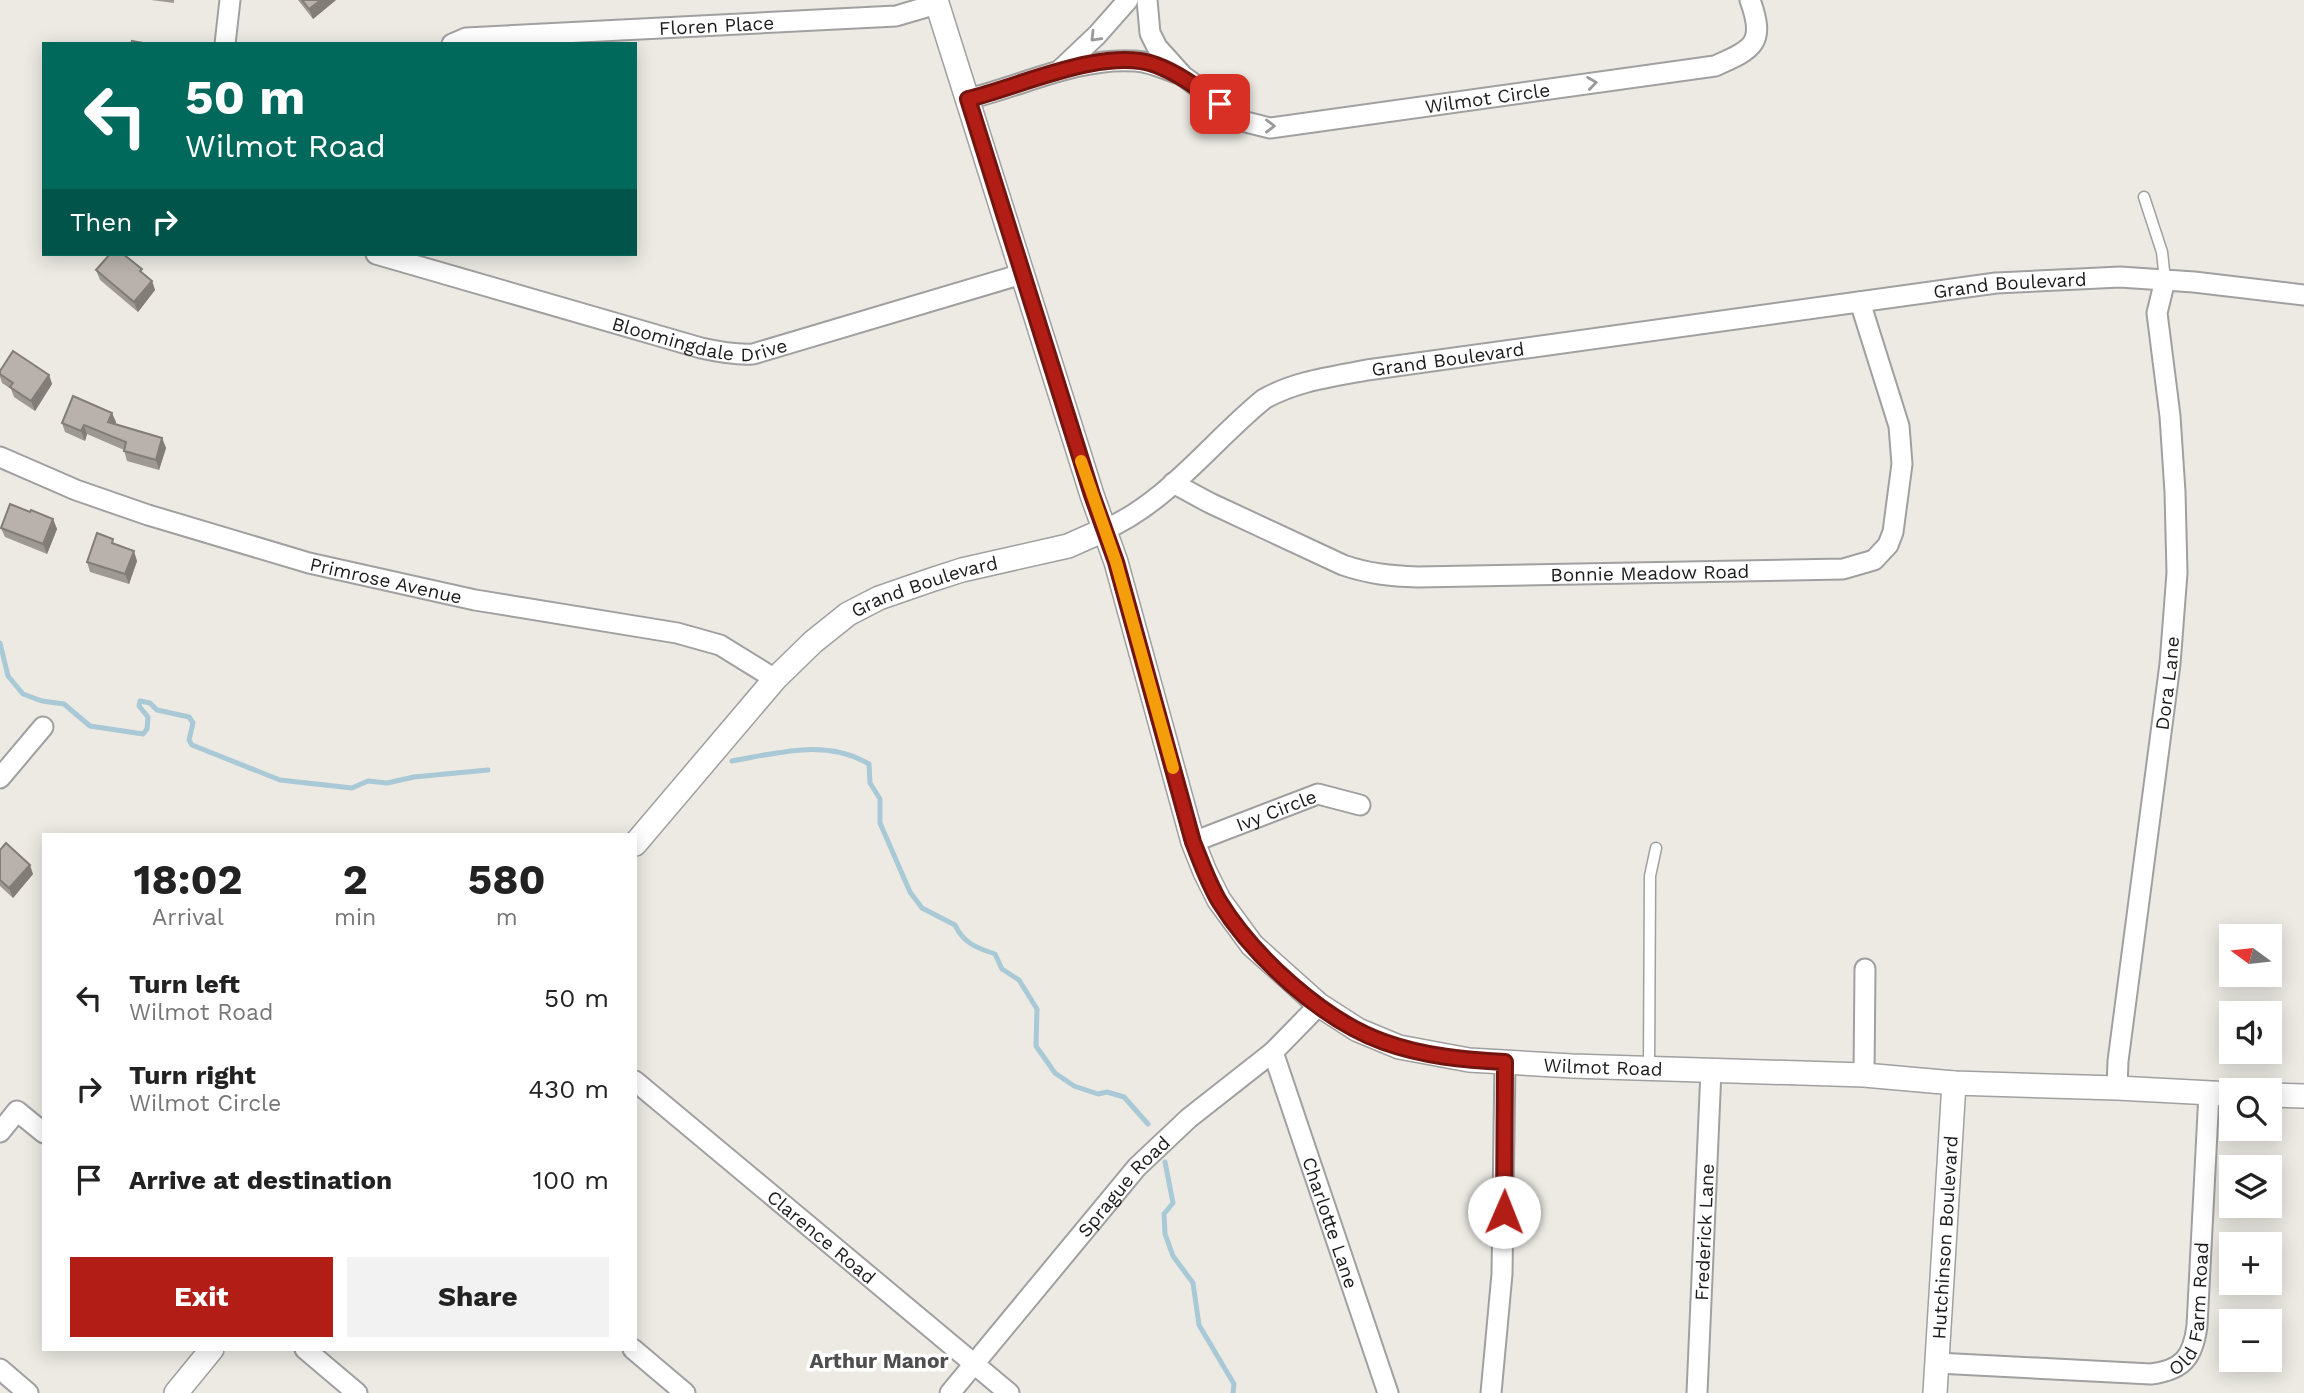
<!DOCTYPE html>
<html lang="en">
<head>
<meta charset="utf-8">
<style>
  :root { --surface:#fff; --page:#f2f2f2; --text:#222; --muted:#767676; --accent:#b21e16 }
  body { margin:0; font-family:"Work Sans",sans-serif; background:var(--page); color:var(--text); height:100vh; display:flex; flex-direction:column; font-size:26px; white-space:nowrap }
  * { box-sizing:border-box; margin:0 }
  p { font-size:23px; color:var(--muted) }
  .icon { flex:none; width:38px; height:38px; fill:none; stroke:currentColor; stroke-width:2; stroke-linecap:round; stroke-linejoin:round }
  .map { position:relative; flex:1; overflow:hidden }
  .side { position:absolute; left:42px; top:833px; width:595px; height:518px; display:flex; flex-direction:column; background:var(--surface); border-radius:0px; box-shadow:0 4px 18px #0003 }
  .side>* { flex:none }
  .hud { position:absolute; left:42px; top:42px; width:595px; height:214px; border-radius:0px; box-shadow:0 4px 18px #0003; background:#00695c; color:#fff; overflow:hidden }
  .needle { width:46px; rotate:285deg }
  .fabs { position:absolute; left:2219px; top:924px; display:grid; gap:14px }
  .fabs a { display:grid; place-items:center; width:63px; height:63px; border-radius:0px; background:var(--surface); box-shadow:0 4px 18px #0003; font-size:35px }
  .pin { position:absolute; display:grid; place-items:center; width:60px; height:60px; color:#fff; margin:-30px; border-radius:14px; box-shadow:0 4px 10px #0006 }
  .me { position:absolute; width:77px; margin:-38px; rotate:1deg; stroke-linejoin:round; filter:drop-shadow(0 0 5px #0008) }
  .turn { display:flex; align-items:center; gap:24px; height:147px; padding:0 28px; font-size:32px }
  .turn .icon { width:91px; height:91px; stroke-width:2.5 }
  .turn b { display:block; font-size:49px; line-height:60px }
  .then { display:flex; align-items:center; height:66px; padding:0 28px; background:#0003; gap:14px; font-size:26px }
  .eta { display:flex; justify-content:space-evenly; align-items:center; height:119px; text-align:center }
  .eta b { font-size:42px; font-weight:700; line-height:49px }
  .action { display:flex; gap:14px; margin-top:auto; padding:14px 28px }
  .action a { flex:1; height:80px; border-radius:0px; background:var(--accent); color:#fff; font-size:28px; font-weight:700; line-height:80px; text-align:center }
  .action a+a { background:var(--page); color:var(--text) }
  ul { padding:0; list-style:none }
  li { display:flex; align-items:center; gap:21px; height:91px; padding:0 28px }
  li div { flex:1 }
  li b { display:block; font-size:26px }
  li em { font-style:normal }
  .map>svg:first-child { display:block }
  .lines { fill:none; stroke-linecap:round; stroke-linejoin:round }
  .stream { stroke:#a8c9d5; stroke-width:5 }
  .service-casing { stroke:#a0a0a0; stroke-width:13 }
  .minor-casing { stroke:#a0a0a0; stroke-width:23 }
  .tertiary-casing { stroke:#a0a0a0; stroke-width:26 }
  .service { stroke:#fff; stroke-width:10 }
  .minor { stroke:#fff; stroke-width:19 }
  .tertiary { stroke:#fff; stroke-width:23 }
  .wall { fill:#9f9994 }
  .shaded-wall { fill:#827d78 }
  .building { fill:#b9b2ac; stroke:#827d78; stroke-width:2 }
  .oneway { stroke:#999 }
  .route-casing { stroke:#74140e; stroke-width:18 }
  .route { stroke:#b21e16; stroke-width:12 }
  .slow { stroke:#f59e0b; stroke-width:12 }
  .labels { text-anchor:middle; stroke-width:7; stroke-linejoin:round; paint-order:stroke }
  .street-label { font-size:19px; fill:#1c1c1c; stroke:#fff }
  .neighbourhood-label { font-size:21px; font-weight:bold; fill:#4f4f4f; stroke:#fff }
</style>
</head>
<body>
<div class="map">
<svg width="2304" height="1393" viewBox="0 0 2304 1393">
  <rect width="100%" height="100%" fill="#eceae3"/>
  <g class="lines">
    <g class="stream">
      <path d="M0,643L8,676L23,694L42,701L64,704L90,726L143,734L147,729L148,717L139,706L140,701L150,703L157,710L189,717L193,723L189,740L192,745L280,780L352,788L368,781L387,783L414,777L488,770"/>
      <path d="M732,761C778,753 826,738 869,764L870,783L880,799V823L910,892L922,908L955,925C963,943 977,948 995,954L1002,969L1019,980L1037,1009L1036,1046L1055,1073L1074,1086L1098,1094L1107,1092L1124,1097L1148,1124"/>
      <path d="M1165,1162L1173,1203L1164,1214L1165,1234L1173,1256L1193,1283L1199,1325L1234,1384L1233,1393"/>
    </g>
    <defs>
      <g id="service">
        <path d="M2144,197L2162,252L2165,280"/>
        <path d="M1649,1068L1650,876L1656,848"/>
      </g>
      <g id="minor">
        <path id="s1" d="M1147,0L1150,33L1157,47L1183,76L1246,122L1270,128L1715,66C1753,49 1766,44 1750,0"/>
        <path d="M225,44L230,0"/>
        <path id="s2" d="M452,44L466,38L896,16L937,4"/>
        <path d="M1059,71L1097,35L1128,0"/>
        <path d="M968,99C1022,86 1078,57 1135,61C1150,62 1163,68 1176,73"/>
        <path id="s3" d="M376,254L701,348C719,352 735,355 753,354L1022,274"/>
        <path id="s4" d="M0,457L76,490L148,515L309,563L475,600L677,633L720,645L775,679"/>
        <path id="s5" d="M1173,483L1210,503L1343,565C1369,574 1391,576 1418,577L1843,569L1874,560L1888,545L1893,532L1902,464L1899,426L1860,302"/>
        <path id="s6" d="M1104,530C1167,503 1211,442 1264,399C1296,381 1331,377 1367,370L1996,283L2120,277L2194,282L2304,295"/>
        <path d="M0,778L43,727"/>
        <path id="s7" d="M1193,842L1318,794L1360,805"/>
        <path id="s8" d="M1273,1052L1388,1393"/>
        <path d="M1864,1075L1865,969"/>
        <path id="s9" d="M635,1081L1009,1393"/>
        <path id="s10" d="M2117,1088L2118,1061L2170,664L2177,573L2175,492L2170,416L2157,313L2165,280"/>
        <path d="M0,1132L17,1111L44,1133"/>
        <path d="M305,1349L357,1393"/>
        <path d="M633,1349L685,1393"/>
        <path id="s11" d="M1937,1363L2151,1374C2183,1370 2193,1357 2197,1326L2209,1093"/>
        <path d="M0,1369L28,1393"/>
        <path id="s12" d="M950,1393L1137,1167L1189,1118L1273,1052L1319,1005"/>
        <path d="M1491,1393L1502,1274L1505,1062"/>
        <path id="s13" d="M1697,1393L1711,1070"/>
      </g>
      <g id="tertiary">
        <path id="s14" d="M936,0L1092,495L1116,562L1193,842L1205,872L1219,900L1252,945L1319,1005L1358,1030L1399,1047L1469,1060L1572,1066L1864,1075L1954,1083L2117,1088L2231,1094"/>
        <path id="s15" d="M635,844L775,679L813,642L848,614L879,598L931,580L962,570L1068,546L1104,530"/>
        <path d="M2270,1095L2304,1096"/>
        <path d="M176,1393L212,1349"/>
        <path id="s16" d="M1935,1393L1954,1083"/>
      </g>
    </defs>
    <use href="#service" class="service-casing"/>
    <use href="#minor" class="minor-casing"/>
    <use href="#tertiary" class="tertiary-casing"/>
    <use href="#service" class="service"/>
    <use href="#minor" class="minor"/>
    <use href="#tertiary" class="tertiary"/>
  </g>
  <g class="wall">
    <path d="M151,0H174V3Z"/>
    <path d="M298,0H336L313,19Z"/>
    <path d="M96,270L144,274L152,281L155,290L138,312L100,280Z"/>
    <path d="M0,371L49,375L52,384L35,411L14,397L11,389L2,383L0,377Z"/>
    <path d="M116,422L115,424L162,438L166,448L159,470L127,461L124,450L87,434L85,441L65,432L62,423Z"/>
    <path d="M30,512L53,519L57,529L47,554L5,537L1,528Z"/>
    <path d="M115,544L137,561L129,584L90,572L87,562Z"/>
    <path d="M0,850L33,874L13,898L0,886Z"/>
  </g>
  <g class="shaded-wall">
    <path d="M321,0H336L313,19L309,9Z"/>
    <path d="M152,281L155,290L138,312L134,302Z"/>
    <path d="M49,375L52,384L35,411L31,401Z"/>
    <path d="M112,413L116,422L112,432L108,422Z"/>
    <path d="M84,425L87,434L85,441L81,431Z"/>
    <path d="M162,438L166,448L159,470L156,460Z"/>
    <path d="M53,519L57,529L47,554L43,544Z"/>
    <path d="M134,551L137,561L129,584L125,574Z"/>
    <path d="M30,865L33,874L13,898L9,888Z"/>
  </g>
  <g class="building">
    <path d="M302,0H321L309,9Z"/>
    <path d="M132,41L149,44H131Z"/>
    <path d="M110,254H123L142,269L140,271L152,281L134,302L96,270Z"/>
    <path d="M13,351L49,375L31,401L10,387L13,383L0,374V371Z"/>
    <path d="M73,396L112,413L108,422L162,438L156,460L124,451L126,442L84,425L81,431L62,423Z"/>
    <path d="M10,504L30,512L31,510L53,519L43,544L1,528Z"/>
    <path d="M97,533L113,539L112,543L134,551L125,574L87,562Z"/>
    <path d="M6,843L30,865L9,888L0,880V850Z"/>
  </g>
  <defs><path id="oneway-chevron" d="M-2-3.5L2.5 0L-2 3.5" fill="none" stroke-width="1.6" stroke-linecap="round" stroke-linejoin="round" transform="scale(1.75)"/></defs>
  <g class="oneway">
    <use href="#oneway-chevron" transform="translate(1095 37) rotate(134)"/>
    <use href="#oneway-chevron" transform="translate(1592 83) rotate(-8)"/>
    <use href="#oneway-chevron" transform="translate(1270 126)"/>
  </g>
  <g class="lines">
    <defs>
      <path id="route" d="M1220,104C1199,89 1180,74 1156,65C1104,46 1019,87 968,99L1092,495L1116,562L1193,842C1201,862 1208,882 1219,901C1253,956 1322,1020 1384,1042C1423,1056 1464,1060 1505,1062L1504,1212"/>
    </defs>
    <use href="#route" class="route-casing"/>
    <use href="#route" class="route"/>
    <path class="slow" d="M1081,461L1116,562L1173,768"/>
  </g>
  <g class="labels">
    <g class="street-label">
      <text dy="7" stroke="none"><textPath href="#s2" startOffset="266">Floren Place</textPath></text>
      <text dy="7" stroke="none"><textPath href="#s1" startOffset="410">Wilmot Circle</textPath></text>
      <text dy="7" stroke="none"><textPath href="#s6" startOffset="964">Grand Boulevard</textPath></text>
      <text dy="7" stroke="none"><textPath href="#s3" startOffset="336">Bloomingdale Drive</textPath></text>
      <text dy="7" stroke="none"><textPath href="#s6" startOffset="397">Grand Boulevard</textPath></text>
      <text dy="7" stroke="none"><textPath href="#s5" startOffset="497">Bonnie Meadow Road</textPath></text>
      <text dy="7" stroke="none"><textPath href="#s4" startOffset="406">Primrose Avenue</textPath></text>
      <text dy="7" stroke="none"><textPath href="#s15" startOffset="396">Grand Boulevard</textPath></text>
      <text dy="7" stroke="none"><textPath href="#s10" startOffset="408">Dora Lane</textPath></text>
      <text dy="7" stroke="none"><textPath href="#s7" startOffset="89">Ivy Circle</textPath></text>
      <text dy="7" stroke="none"><textPath href="#s14" startOffset="1386">Wilmot Road</textPath></text>
      <text dy="7" stroke="none"><textPath href="#s12" startOffset="270">Sprague Road</textPath></text>
      <text dy="7" stroke="none"><textPath href="#s8" startOffset="180">Charlotte Lane</textPath></text>
      <text dy="7" stroke="none"><textPath href="#s13" startOffset="161">Frederick Lane</textPath></text>
      <text dy="7" stroke="none"><textPath href="#s9" startOffset="243">Clarence Road</textPath></text>
      <text dy="7" stroke="none"><textPath href="#s16" startOffset="156">Hutchinson Boulevard</textPath></text>
      <text dy="7" stroke="none"><textPath href="#s11" startOffset="303">Old Farm Road</textPath></text>
    </g>
    <g class="neighbourhood-label">
      <text x="879" y="1368">Arthur Manor</text>
    </g>
  </g>
</svg>
<div class="fabs">
<a><svg class="needle" viewBox="-14 -14 28 28"><path d="M0-13l5 13h-10z" fill="#e53935"/><path d="M0 13l5-13h-10z" fill="#767676"/></svg></a>
<a><svg class="icon" aria-label="sound" viewBox="0 0 24 24"><path d="M4 9h4l5-4v14l-5-4H4zM17 9q2 3 0 6"/></svg></a>
<a><svg class="icon" aria-label="search" viewBox="0 0 24 24"><circle cx="10" cy="10" r="6"/><path d="M15 15l6 6"/></svg></a>
<a><svg class="icon" aria-label="layers" viewBox="0 0 24 24"><path d="M12 4l9 5-9 5-9-5zM3 14l9 5 9-5"/></svg></a>
<a>+</a>
<a>−</a>
</div>
<div class="pin" style="left:1220px;top:104px;background:#d93025"><svg class="icon" aria-label="arrive" viewBox="0 0 24 24"><path d="M6 21V4h12l-3 4 3 4H6"/></svg></div>
<svg class="me" style="left:1504px;top:1212px" viewBox="-20 -20 40 40"><circle r="19" fill="#fff"/><path d="M0-13L10 11 0 6-10 11z" fill="#b21e16"/></svg>
<div class="hud">
<div class="turn"><svg class="icon" aria-label="left" viewBox="0 0 24 24"><path d="M17 20v-9H6M10 6l-5 5 5 5"/></svg><div><b>50 m</b>Wilmot Road</div></div>
<div class="then">Then<svg class="icon" aria-label="right" viewBox="0 0 24 24"><path d="M7 20v-9h11M14 6l5 5-5 5"/></svg></div>
</div>
<section class="side">
<div class="eta">
<div><b>18:02</b><p>Arrival</p></div>
<div><b>2</b><p>min</p></div>
<div><b>580</b><p>m</p></div>
</div>
<ul>
<li><svg class="icon" aria-label="left" viewBox="0 0 24 24"><path d="M17 20v-9H6M10 6l-5 5 5 5"/></svg><div><b>Turn left</b><p>Wilmot Road</p></div><em>50 m</em></li>
<li><svg class="icon" aria-label="right" viewBox="0 0 24 24"><path d="M7 20v-9h11M14 6l5 5-5 5"/></svg><div><b>Turn right</b><p>Wilmot Circle</p></div><em>430 m</em></li>
<li><svg class="icon" aria-label="arrive" viewBox="0 0 24 24"><path d="M6 21V4h12l-3 4 3 4H6"/></svg><div><b>Arrive at destination</b></div><em>100 m</em></li>
</ul>
<div class="action"><a>Exit</a><a>Share</a></div>
</section>
</div>
</body>
</html>
